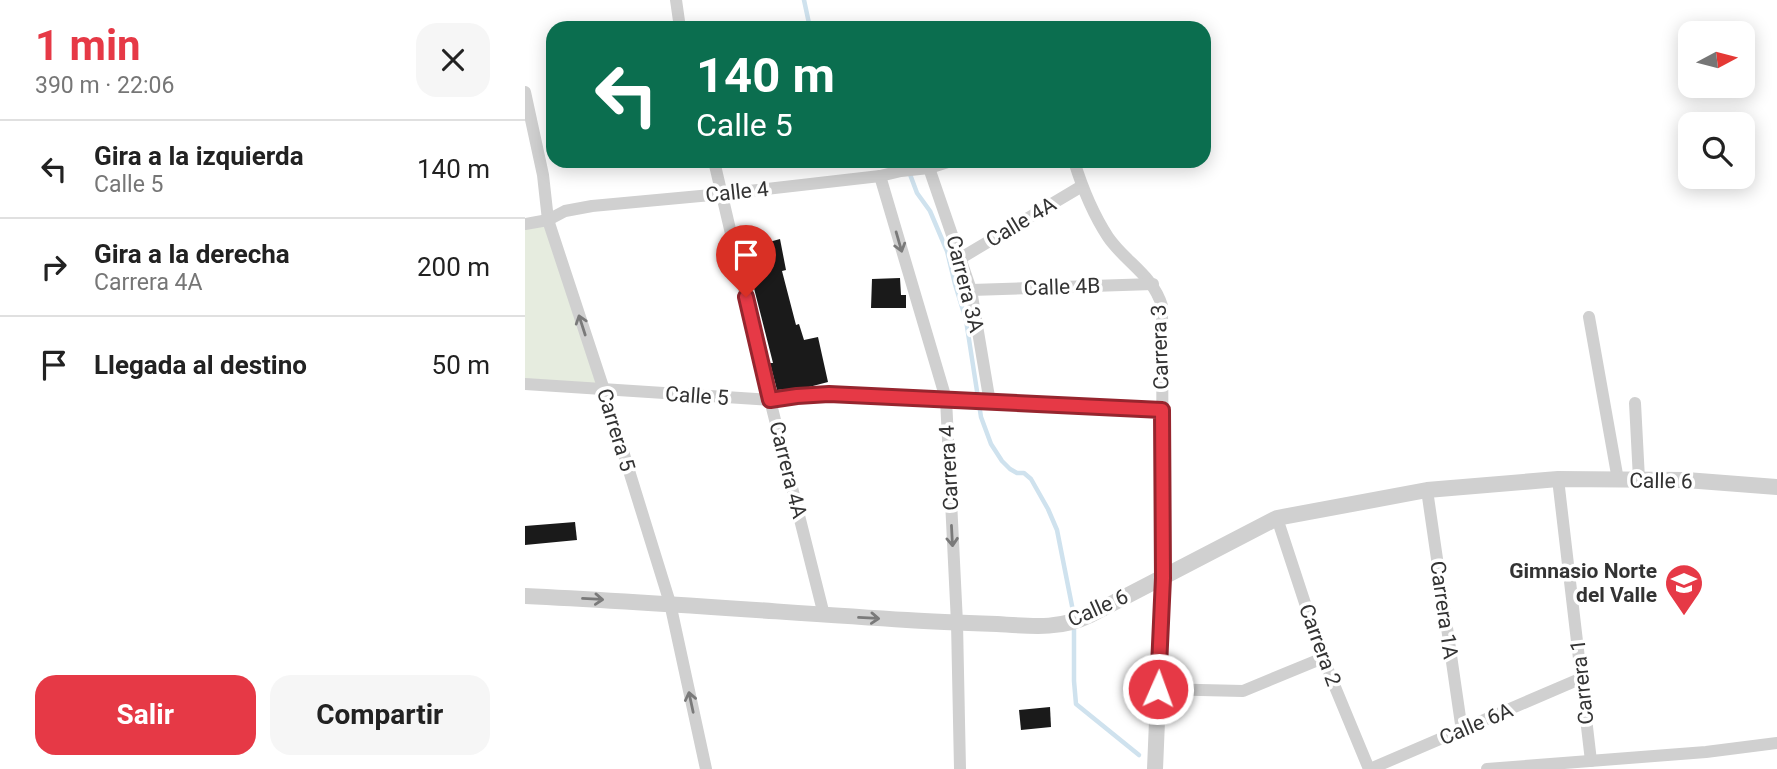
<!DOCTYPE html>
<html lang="es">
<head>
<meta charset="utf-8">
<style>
  :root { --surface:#fff; --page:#f6f6f6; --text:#222; --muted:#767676; --line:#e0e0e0; --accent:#e63946 }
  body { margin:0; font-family:Roboto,sans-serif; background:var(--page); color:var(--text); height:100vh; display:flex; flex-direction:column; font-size:26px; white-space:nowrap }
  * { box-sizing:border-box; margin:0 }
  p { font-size:23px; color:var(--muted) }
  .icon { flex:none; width:38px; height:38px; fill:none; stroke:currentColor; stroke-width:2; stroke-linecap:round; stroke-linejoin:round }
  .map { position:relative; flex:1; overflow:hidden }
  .details { display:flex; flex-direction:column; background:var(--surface); width:525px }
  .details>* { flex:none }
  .hud { position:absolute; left:21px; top:21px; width:665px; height:147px; border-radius:21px; box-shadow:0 4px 18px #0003; background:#0b6e4f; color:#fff; overflow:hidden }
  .needle { width:46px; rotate:83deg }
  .tools { position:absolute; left:1153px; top:21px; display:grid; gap:14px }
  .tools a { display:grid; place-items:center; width:77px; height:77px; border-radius:14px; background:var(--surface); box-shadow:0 4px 18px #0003; font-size:35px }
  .pin { position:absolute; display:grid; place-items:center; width:60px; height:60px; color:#fff; margin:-72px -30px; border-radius:50% 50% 50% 0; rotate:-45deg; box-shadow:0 0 7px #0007 }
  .pin .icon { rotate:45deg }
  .me { position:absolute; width:77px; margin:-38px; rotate:2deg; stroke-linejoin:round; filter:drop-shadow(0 0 5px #0008) }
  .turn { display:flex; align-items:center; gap:24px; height:147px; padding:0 35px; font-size:32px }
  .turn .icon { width:91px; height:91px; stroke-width:2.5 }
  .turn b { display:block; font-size:49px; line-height:60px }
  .round { display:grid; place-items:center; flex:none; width:74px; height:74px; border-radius:21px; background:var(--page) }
  .head { display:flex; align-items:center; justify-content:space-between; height:119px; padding:0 35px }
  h1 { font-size:42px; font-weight:700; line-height:52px; color:var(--accent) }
  .cta { display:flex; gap:14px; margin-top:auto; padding:14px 35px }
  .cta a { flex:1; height:80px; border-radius:21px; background:var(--accent); color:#fff; font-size:28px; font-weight:700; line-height:80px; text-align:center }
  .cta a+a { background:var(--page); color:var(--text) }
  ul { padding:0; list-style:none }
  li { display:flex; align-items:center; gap:21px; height:98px; padding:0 35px; border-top:2px solid var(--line) }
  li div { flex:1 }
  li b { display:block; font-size:26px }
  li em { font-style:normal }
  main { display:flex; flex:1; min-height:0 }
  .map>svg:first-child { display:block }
  .green { fill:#e6ecdf }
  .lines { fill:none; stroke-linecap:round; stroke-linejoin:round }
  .stream { stroke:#cfe2ee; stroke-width:4.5 }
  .building { fill:#1a1a1a }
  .minor { stroke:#d0d0d0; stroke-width:12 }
  .tertiary { stroke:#d0d0d0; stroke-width:16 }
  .oneway { stroke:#7a7a7a }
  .route-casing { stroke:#96252e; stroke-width:18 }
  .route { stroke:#e63946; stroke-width:12 }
  .labels { text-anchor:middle; stroke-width:7; stroke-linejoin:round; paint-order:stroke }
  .street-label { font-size:21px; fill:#333; stroke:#fff }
  .poi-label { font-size:21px; font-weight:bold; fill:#333; stroke:#fff; text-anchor:end }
</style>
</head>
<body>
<main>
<section class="details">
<div class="head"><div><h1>1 min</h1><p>390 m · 22:06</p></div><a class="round"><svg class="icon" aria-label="close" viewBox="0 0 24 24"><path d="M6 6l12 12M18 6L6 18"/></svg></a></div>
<ul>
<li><svg class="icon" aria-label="left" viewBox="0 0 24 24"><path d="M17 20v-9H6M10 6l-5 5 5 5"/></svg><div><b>Gira a la izquierda</b><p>Calle 5</p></div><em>140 m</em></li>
<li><svg class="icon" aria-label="right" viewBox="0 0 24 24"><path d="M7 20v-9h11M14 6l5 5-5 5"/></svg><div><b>Gira a la derecha</b><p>Carrera 4A</p></div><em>200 m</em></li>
<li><svg class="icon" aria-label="arrive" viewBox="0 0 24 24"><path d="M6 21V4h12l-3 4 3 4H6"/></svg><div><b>Llegada al destino</b></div><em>50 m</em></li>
</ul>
<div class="cta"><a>Salir</a><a>Compartir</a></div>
</section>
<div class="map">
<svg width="1252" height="769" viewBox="0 0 1252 769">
  <rect width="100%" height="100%" fill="#fff"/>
  <path class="green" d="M23,220L79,390L0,384V224Z"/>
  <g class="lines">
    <g class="stream">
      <path d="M279,0L285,28"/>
      <path d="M380,161L392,193L405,211L422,251L430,284L441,320L456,417L466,444L477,461L485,469L492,473H499L506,479L523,509L532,530L549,616"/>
      <path d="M549,625V681L551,704L614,755"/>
    </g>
  </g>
  <g class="building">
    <path d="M255,239L261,270L257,271L271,325L274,324L279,340L293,337L303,382L284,387L252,390L245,363H248L219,249Z"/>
    <path d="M375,278L376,295H381V308H346L347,279Z"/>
    <path d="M50,522L52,540L0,545V526Z"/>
    <path d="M525,707L526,727L496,730L494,710Z"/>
  </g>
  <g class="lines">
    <g class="minor">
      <path d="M151,0L155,28"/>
      <path d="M0,92L18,175L23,220L79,390L145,603L181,769"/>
      <path d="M189,161L245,400L299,615"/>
      <path d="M549,161C557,187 568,214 583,237C600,262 628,275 637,306L638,578"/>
      <path d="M404,168L446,290L465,403"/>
      <path d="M355,176L421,399L432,623L435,769"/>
      <path d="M0,224L23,220L40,211L67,206L197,194L355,176L376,171L404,168L426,161"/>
      <path d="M436,258L557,186"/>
      <path d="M446,290L628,284"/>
      <path d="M1064,317L1093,480"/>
      <path d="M0,384L245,400L272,396L304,394L637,410"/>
      <path d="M1110,403L1114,479"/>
      <path d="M1033,479L1066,761"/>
      <path d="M902,490L937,731"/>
      <path d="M752,518L798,658L844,769"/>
      <path d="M633,689L718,691L798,658"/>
      <path d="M845,769L1057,678"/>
      <path d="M962,769L1181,752L1252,743"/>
    </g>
    <g class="tertiary">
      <path d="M0,596C127,602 254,612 382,620C412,622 442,623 472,624C504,626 535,630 565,615L752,518L902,490L1033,479L1161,480L1252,487"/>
      <path d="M630,769L638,578"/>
    </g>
  </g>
  <defs><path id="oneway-shaft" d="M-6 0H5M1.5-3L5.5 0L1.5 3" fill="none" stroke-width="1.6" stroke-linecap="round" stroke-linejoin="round" transform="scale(1.75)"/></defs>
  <g class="oneway">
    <use href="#oneway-shaft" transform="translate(374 242) rotate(74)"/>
    <use href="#oneway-shaft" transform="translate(57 325) rotate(-108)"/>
    <use href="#oneway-shaft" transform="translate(427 536) rotate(87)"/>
    <use href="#oneway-shaft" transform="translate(68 599) rotate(3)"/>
    <use href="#oneway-shaft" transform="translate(344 618) rotate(3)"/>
    <use href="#oneway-shaft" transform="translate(166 702) rotate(-102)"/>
  </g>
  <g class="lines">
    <defs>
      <path id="route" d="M221,297L245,400L272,396L304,394L637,410L638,578L633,689"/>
    </defs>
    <use href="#route" class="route-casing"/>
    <use href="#route" class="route"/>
  </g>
  <defs>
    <symbol id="school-pin" viewBox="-11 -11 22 30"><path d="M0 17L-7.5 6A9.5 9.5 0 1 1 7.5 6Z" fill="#e63946" stroke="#fff"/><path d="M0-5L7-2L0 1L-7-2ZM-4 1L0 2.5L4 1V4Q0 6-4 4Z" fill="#fff"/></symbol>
  </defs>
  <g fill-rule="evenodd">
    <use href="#school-pin" x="1137" y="561" width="44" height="60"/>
  </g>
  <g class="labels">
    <g class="street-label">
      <text transform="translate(212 192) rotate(-6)" y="7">Calle 4</text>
      <text transform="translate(496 222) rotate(-31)" y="7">Calle 4A</text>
      <text transform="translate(440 284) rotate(76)" y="7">Carrera 3A</text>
      <text transform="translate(537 287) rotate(-2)" y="7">Calle 4B</text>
      <text transform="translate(635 347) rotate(-92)" y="7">Carrera 3</text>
      <text transform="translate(172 396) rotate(4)" y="7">Calle 5</text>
      <text transform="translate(91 430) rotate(73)" y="7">Carrera 5</text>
      <text transform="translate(424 468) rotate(-93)" y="7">Carrera 4</text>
      <text transform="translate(263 470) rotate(76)" y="7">Carrera 4A</text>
      <text transform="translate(1136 481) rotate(1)" y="7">Calle 6</text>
      <text transform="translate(573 608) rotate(-24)" y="7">Calle 6</text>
      <text transform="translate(919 610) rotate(82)" y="7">Carrera 1A</text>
      <text transform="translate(795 645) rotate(70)" y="7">Carrera 2</text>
      <text transform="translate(1057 682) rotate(-96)" y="7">Carrera 1</text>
      <text transform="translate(951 724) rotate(-23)" y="7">Calle 6A</text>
    </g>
    <g class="poi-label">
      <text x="1132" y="578">Gimnasio Norte<tspan x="1132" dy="24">del Valle</tspan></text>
    </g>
  </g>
</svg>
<div class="tools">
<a><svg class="needle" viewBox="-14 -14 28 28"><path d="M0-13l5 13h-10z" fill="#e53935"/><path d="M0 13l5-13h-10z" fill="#767676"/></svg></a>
<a><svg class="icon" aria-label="search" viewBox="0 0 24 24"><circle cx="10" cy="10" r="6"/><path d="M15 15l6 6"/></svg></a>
</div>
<div class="pin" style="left:221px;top:297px;background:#d93025"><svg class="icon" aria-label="arrive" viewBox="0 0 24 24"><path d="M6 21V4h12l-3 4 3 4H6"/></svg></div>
<svg class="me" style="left:633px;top:689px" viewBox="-20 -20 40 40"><circle r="17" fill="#e63946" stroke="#fff" stroke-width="3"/><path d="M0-11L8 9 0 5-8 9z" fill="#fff"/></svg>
<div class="hud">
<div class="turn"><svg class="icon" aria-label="left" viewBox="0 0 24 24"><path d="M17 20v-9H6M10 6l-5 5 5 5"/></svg><div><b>140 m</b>Calle 5</div></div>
</div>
</div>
</main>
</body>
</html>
